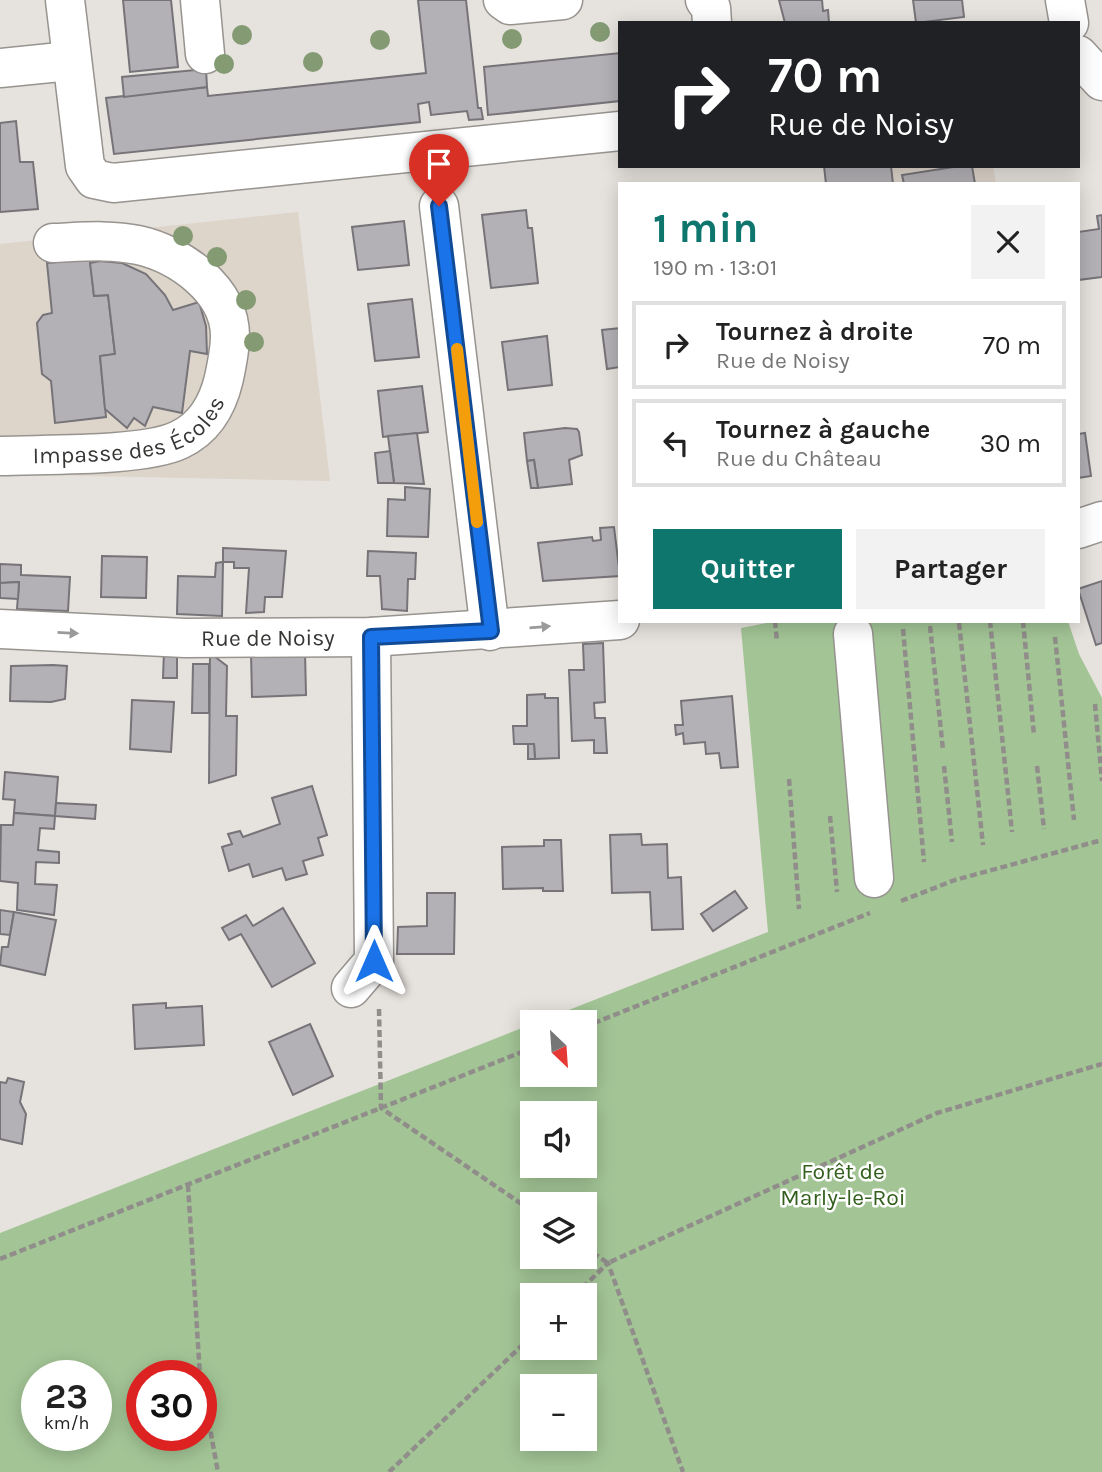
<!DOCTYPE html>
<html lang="fr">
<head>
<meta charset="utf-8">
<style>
  :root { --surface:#fff; --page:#f2f2f2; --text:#222; --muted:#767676; --line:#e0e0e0; --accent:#0f766e }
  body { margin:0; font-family:Karla,sans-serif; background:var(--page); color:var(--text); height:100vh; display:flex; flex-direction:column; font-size:26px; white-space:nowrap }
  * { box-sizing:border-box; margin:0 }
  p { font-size:23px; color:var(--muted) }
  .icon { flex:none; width:38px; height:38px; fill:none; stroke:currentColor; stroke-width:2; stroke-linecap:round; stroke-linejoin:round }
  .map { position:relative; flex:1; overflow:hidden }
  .sheet { position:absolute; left:618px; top:182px; width:462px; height:441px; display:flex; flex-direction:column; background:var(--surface); border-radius:0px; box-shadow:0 4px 18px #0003 }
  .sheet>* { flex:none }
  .guide { position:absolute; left:618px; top:21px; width:462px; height:147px; border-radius:0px; box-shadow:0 4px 18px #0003; background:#202124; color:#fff; overflow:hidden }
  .needle { width:46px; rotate:155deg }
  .fabs { position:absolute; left:520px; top:1010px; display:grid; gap:14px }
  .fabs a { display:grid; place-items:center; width:77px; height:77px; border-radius:0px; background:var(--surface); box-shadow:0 4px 18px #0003; font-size:35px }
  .speed { position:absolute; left:21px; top:1360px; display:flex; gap:14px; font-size:35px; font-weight:700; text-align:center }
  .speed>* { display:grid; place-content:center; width:91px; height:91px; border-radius:50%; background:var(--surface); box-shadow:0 4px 18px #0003; line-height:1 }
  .speed small { font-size:18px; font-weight:400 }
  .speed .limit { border:10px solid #d22; background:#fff; color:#111 }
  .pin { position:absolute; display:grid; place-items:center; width:60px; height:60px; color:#fff; margin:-72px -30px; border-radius:50% 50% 50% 0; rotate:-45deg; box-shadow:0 0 7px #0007 }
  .pin .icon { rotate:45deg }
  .me { position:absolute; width:77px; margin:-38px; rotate:0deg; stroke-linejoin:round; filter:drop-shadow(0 0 5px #0008) }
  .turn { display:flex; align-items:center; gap:24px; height:147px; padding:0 35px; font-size:32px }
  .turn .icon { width:91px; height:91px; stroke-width:2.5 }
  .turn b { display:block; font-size:49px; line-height:60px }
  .round { display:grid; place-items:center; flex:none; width:74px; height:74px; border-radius:0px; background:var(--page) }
  .overview { display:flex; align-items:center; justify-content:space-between; height:119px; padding:0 35px }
  h1 { font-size:42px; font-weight:700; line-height:52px; color:var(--accent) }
  .action { display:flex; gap:14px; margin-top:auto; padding:14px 35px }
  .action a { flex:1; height:80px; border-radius:0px; background:var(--accent); color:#fff; font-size:28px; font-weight:700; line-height:80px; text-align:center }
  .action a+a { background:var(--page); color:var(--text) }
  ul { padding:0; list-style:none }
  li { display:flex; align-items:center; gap:21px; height:88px; margin:0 14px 10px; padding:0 21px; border:4px solid var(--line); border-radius:0px }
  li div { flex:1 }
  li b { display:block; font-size:26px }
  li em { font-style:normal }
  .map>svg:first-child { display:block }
  .built { fill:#ddd4ca }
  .green { fill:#a3c596; fill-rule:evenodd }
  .building { fill:#b4b1b6; stroke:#767478; stroke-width:2 }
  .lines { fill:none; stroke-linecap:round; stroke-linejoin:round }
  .minor-casing { stroke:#97938f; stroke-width:41 }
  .path { stroke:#908d8a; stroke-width:4.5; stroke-dasharray:7 3.5; stroke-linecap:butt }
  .minor { stroke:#fff; stroke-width:38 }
  .tree { fill:#839a73 }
  .oneway { fill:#9b9a9a }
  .route-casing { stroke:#114b97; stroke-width:18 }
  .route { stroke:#1a73e8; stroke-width:12 }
  .slow { stroke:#f59e0b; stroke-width:12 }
  .labels { text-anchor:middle; stroke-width:5; stroke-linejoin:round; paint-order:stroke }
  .street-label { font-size:23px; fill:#373634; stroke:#fff }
  .park-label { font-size:23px; fill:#325f1c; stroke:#fff }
</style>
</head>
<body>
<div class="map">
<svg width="1102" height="1472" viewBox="0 0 1102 1472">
  <rect width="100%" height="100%" fill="#e6e2dd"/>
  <g class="built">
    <path d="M824,166H993L996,184H827Z"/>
    <path d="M298,212L330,481L0,474V244Z"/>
  </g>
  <path class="green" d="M777,621H1068L1079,654L1102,698V1472H0V1233L532,1024V1074H584V1022H538L768,932L741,628ZM532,1113H584V1166H532ZM532,1204H584V1256H532ZM532,1295H584V1348H532ZM37,1376H96V1435H37ZM142,1376H201V1435H142ZM532,1386H584V1438H532Z"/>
  <g class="building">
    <path d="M123,0H171L178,67L130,72Z"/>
    <path d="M418,0H466L478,108H481L483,119L469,120L467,111L431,115L429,102L418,104L420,122L114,154L106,98L207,87L208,96L426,73Z"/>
    <path d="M779,0H822L823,11L828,10L829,23H785Z"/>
    <path d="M913,0H962L964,17L916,23Z"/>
    <path d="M620,53V101L488,115L484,67Z"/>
    <path d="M206,69L207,87L124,97L122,77Z"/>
    <path d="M16,121L20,162H33L38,209L0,212V123Z"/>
    <path d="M824,166H891L893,184H826Z"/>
    <path d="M960,166H972L975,184H904L902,175Z"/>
    <path d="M526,210L528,228H532L538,283L491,288L482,215Z"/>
    <path d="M1102,215V277L1078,280V232L1099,229L1097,216Z"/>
    <path d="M404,221L409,265L358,270L352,227Z"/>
    <path d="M90,259L94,296L108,295L115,354L100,356L106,417L55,423L51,381L42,374L37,323L43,315L52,313L47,263Z"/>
    <path d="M100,261L122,263L146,274L165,295L173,310L199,302L206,326L207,354L190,351L182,413L153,407L145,426L134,418L127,428L105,409L100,356L115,354L108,295L94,296L90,263Z"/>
    <path d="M412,299L419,357L375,361L368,304Z"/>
    <path d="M620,328V367L607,369L602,330Z"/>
    <path d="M547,336L552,385L508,390L502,342Z"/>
    <path d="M422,386L428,432L383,437L378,391Z"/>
    <path d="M565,428L577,429L579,432L582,455L569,460L572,484L538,488L534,460L527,461L524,433Z"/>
    <path d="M417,433L424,484L394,483L388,436Z"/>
    <path d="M1085,433L1091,476L1078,478V434Z"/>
    <path d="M390,451L394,483H378L375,453Z"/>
    <path d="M534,460L538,488H531L527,461Z"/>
    <path d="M405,487L430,489L428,537L387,536L388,499L405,500Z"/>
    <path d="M614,527L620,576L543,581L538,543L592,537L593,541L601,540L600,528Z"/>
    <path d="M223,548L286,551L282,597H265L264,612L246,613L249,568H234V562H223Z"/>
    <path d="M368,551L416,553L415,579H408L407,611L382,609L380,576H367Z"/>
    <path d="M102,556L147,557L146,598L101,597Z"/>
    <path d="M223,562L222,616L177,614L178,576L215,577L216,563Z"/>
    <path d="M0,564L21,565V575L70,577L68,611L17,609L19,582L0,583Z"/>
    <path d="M1102,581V643L1096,645L1078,589Z"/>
    <path d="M19,582L18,599L0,598V583Z"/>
    <path d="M603,643L605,702L594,703L595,718H605L607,753H594V740L572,741L569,670H584L583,644Z"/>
    <path d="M164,651L177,652V678H163Z"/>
    <path d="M305,652L306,695L252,697L251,653Z"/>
    <path d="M210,653L227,666L226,716H237L236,775L209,783Z"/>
    <path d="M193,664H209V713H192Z"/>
    <path d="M53,665L67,666L65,699L51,702L10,701L11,666Z"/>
    <path d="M545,694V698H558L559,758L535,759L534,744H514L513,726H527V695Z"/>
    <path d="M732,696L738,767L721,768L719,753L706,754L705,742L684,744L683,733L676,735L675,725H683L681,701Z"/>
    <path d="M132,700L174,702L171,752L130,749Z"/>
    <path d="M528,744H534L535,759H528Z"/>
    <path d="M5,772L58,777L55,816L14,813L15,800L3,799Z"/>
    <path d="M312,786L327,835L318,838L323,855L303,861L307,874L286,880L282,868L253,877L249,864L229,871L222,847L232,844L228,834L240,831L243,837L280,824L272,798Z"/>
    <path d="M56,803L96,805L95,819L55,816Z"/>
    <path d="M14,813L55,816L54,829L40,828L38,850L59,852V863L36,862L35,884L57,885L54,915L17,910L18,883L0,881L1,825H13Z"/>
    <path d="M641,834L642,845L667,844L668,878L681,877L683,929L652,930L650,892L612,893L610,835Z"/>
    <path d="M544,840H561L563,891H543V888L503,889L502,847L544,846Z"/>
    <path d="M735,891L747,908L713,931L701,914Z"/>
    <path d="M427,893H455L454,954H397L398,927L427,926Z"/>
    <path d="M283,908L315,963L272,987L241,934L229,940L222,928L246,915L253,926Z"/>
    <path d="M0,910L14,912L10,935L0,934Z"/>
    <path d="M14,912L56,920L45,975L0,965L2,947H8Z"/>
    <path d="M166,1003V1008L202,1006L204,1045L135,1049L133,1005Z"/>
    <path d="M310,1024L333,1076L293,1095L269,1042Z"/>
    <path d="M8,1078L24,1082L20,1102L26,1114L22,1144L0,1139V1082L6,1083Z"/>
  </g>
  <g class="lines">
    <defs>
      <g id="minor">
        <path d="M65,0L85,166L94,179L113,183L620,131"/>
        <path d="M200,0L205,54"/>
        <path d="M503,0L510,5L563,0"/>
        <path d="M705,0L711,8L712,23"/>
        <path d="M1065,0L1069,23"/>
        <path d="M1078,55L1102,81"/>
        <path d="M0,68L70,61"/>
        <path d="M439,206L490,631"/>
        <path id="s1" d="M0,456C44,454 143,457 179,440C205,428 218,404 224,378C227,364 230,350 230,336C230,289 179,254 138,245C110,239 80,242 53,243"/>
        <path d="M1078,529L1102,521"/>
        <path id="s2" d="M0,629L185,638L371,637L620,620"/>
        <path d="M853,634L874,878"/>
        <path d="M351,988L374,961L371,637"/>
      </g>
    </defs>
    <use href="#minor" class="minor-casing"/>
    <g class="path">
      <path d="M775,621L777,641"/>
      <path d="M990,621L1012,832"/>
      <path d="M1023,621L1034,735"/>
      <path d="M959,623L983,845"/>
      <path d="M930,626L943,750"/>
      <path d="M903,629L924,862"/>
      <path d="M1055,637L1074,820"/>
      <path d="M1095,704L1102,781"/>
      <path d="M944,766L952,842"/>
      <path d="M1037,766L1044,829"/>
      <path d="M789,779L799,909"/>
      <path d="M830,816L837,892"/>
      <path d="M901,901L955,880L1102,840"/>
      <path d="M379,1009L381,1108L532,1211"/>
      <path d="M584,1027L870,913"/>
      <path d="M188,1185L200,1376"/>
      <path d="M584,1247L608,1263L937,1113L1102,1064"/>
      <path d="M0,1259L532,1048"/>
      <path d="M575,1295L608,1263L683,1472"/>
      <path d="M201,1380L218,1472"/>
      <path d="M389,1472L532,1336"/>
    </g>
    <use href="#minor" class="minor"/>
  </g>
  <g class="tree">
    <circle cx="600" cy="32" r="10"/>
    <circle cx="242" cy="35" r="10"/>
    <circle cx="512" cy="39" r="10"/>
    <circle cx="380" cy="40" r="10"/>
    <circle cx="313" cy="62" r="10"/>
    <circle cx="224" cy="64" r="10"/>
    <circle cx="183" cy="236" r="10"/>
    <circle cx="217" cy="257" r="10"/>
    <circle cx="246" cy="300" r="10"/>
    <circle cx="254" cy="342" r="10"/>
  </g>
  <defs><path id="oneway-solid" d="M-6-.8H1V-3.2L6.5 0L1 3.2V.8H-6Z" transform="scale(1.75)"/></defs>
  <g class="oneway">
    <use href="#oneway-solid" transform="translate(540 627) rotate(-5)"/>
    <use href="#oneway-solid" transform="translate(68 633) rotate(3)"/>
  </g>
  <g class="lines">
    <defs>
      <path id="route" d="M374,961L371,637L491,631L439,206"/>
    </defs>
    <use href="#route" class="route-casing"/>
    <use href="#route" class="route"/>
    <path class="slow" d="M457,349L477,522"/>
  </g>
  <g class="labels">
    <g class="street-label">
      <text dy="8" stroke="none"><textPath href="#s1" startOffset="136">Impasse des Écoles</textPath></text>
      <text dy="8" stroke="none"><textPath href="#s2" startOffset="268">Rue de Noisy</textPath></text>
    </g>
    <g class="park-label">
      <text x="843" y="1179">Forêt de<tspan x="843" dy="26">Marly-le-Roi</tspan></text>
    </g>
  </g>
</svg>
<div class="fabs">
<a><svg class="needle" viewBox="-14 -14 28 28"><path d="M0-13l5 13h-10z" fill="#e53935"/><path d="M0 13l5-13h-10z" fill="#767676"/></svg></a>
<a><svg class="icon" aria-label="sound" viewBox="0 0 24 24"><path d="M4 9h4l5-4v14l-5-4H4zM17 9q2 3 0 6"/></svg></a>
<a><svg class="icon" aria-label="layers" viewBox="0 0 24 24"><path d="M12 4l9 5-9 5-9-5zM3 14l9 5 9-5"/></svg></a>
<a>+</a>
<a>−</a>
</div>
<div class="speed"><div>23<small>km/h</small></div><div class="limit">30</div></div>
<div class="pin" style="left:439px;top:206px;background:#d93025"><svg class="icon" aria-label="arrive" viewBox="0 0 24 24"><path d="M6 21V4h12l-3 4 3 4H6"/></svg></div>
<svg class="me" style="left:374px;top:961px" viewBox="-20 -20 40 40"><path d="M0-17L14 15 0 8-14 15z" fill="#1a73e8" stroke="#fff" stroke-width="4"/></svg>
<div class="guide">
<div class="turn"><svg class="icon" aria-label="right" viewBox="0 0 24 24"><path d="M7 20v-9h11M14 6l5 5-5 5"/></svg><div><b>70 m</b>Rue de Noisy</div></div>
</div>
<section class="sheet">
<div class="overview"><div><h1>1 min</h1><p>190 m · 13:01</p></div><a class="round"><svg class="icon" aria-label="close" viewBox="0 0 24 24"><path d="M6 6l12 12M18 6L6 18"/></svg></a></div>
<ul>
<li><svg class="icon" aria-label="right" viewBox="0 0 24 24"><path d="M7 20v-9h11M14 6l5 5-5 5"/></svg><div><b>Tournez à droite</b><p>Rue de Noisy</p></div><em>70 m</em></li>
<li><svg class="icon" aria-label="left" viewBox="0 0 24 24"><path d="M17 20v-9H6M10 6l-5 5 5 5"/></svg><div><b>Tournez à gauche</b><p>Rue du Château</p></div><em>30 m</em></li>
</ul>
<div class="action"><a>Quitter</a><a>Partager</a></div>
</section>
</div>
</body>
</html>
